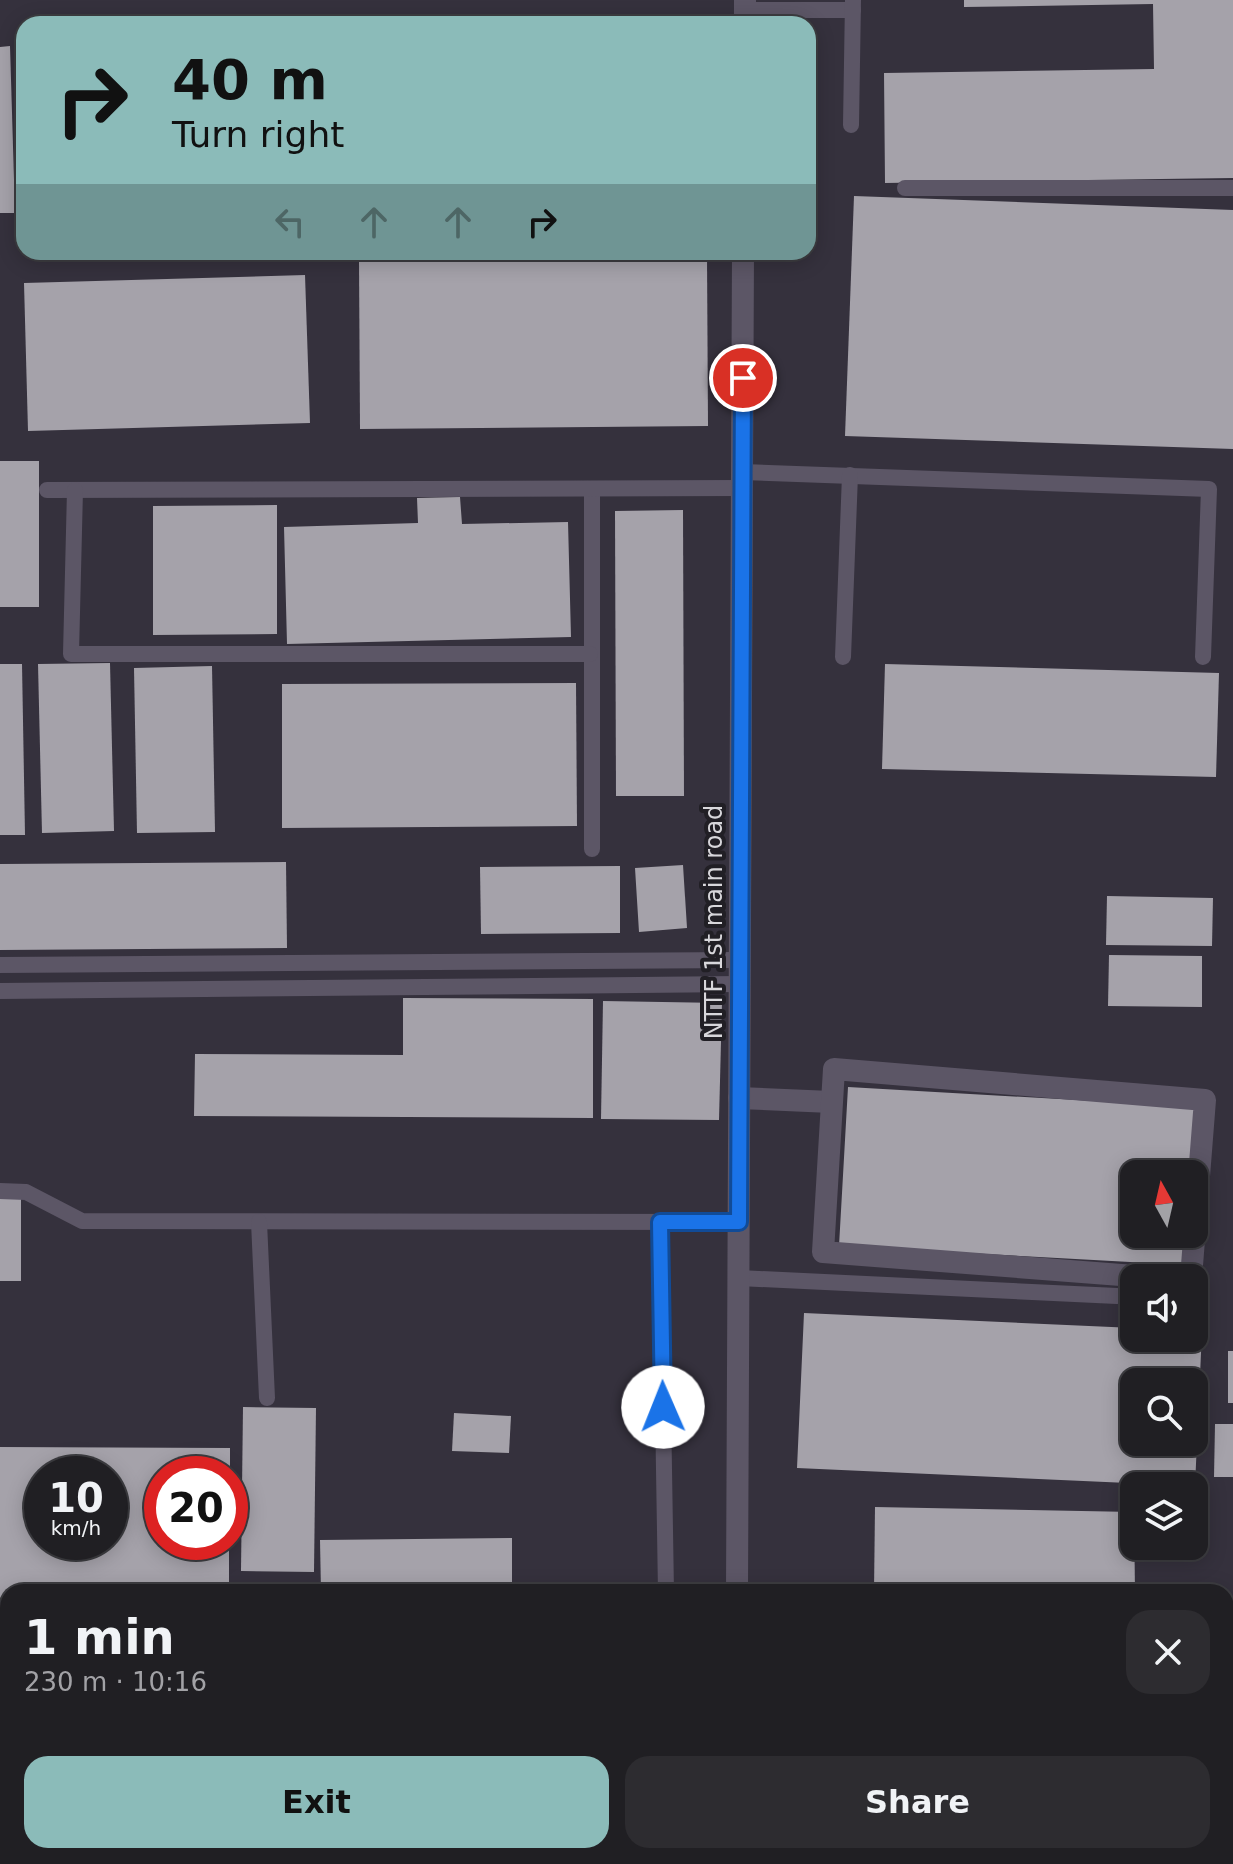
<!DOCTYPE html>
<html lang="en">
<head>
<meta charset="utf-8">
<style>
  :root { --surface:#201f23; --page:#2d2c30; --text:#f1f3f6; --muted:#a2a2a6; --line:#3d3d41; --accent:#8bbbb9 }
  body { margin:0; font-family:"DejaVu Sans",sans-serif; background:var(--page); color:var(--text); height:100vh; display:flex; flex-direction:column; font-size:30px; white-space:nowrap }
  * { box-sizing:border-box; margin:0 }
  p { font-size:26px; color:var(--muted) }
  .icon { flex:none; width:44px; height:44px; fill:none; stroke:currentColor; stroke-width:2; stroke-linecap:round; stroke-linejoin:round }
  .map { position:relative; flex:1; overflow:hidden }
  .drawer { position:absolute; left:0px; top:1584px; width:1234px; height:280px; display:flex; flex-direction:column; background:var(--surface); border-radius:24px 24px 0 0; box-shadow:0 4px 20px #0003,0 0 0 2px var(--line) }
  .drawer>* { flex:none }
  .top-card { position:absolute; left:16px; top:16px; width:800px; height:244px; border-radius:24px; box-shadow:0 4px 20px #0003,0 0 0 2px var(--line); background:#8bbbb9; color:#111; overflow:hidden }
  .needle { width:52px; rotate:352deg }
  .buttons { position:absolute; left:1120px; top:1160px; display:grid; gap:16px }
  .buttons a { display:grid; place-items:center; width:88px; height:88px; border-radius:16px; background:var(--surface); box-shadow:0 4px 20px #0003,0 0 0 2px var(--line); font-size:40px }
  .speed { position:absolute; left:24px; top:1456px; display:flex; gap:16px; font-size:40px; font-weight:700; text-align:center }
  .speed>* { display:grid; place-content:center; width:104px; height:104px; border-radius:50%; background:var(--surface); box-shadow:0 4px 20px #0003,0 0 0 2px var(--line); line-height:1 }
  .speed small { font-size:20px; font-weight:400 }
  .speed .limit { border:12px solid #d22; background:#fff; color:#111 }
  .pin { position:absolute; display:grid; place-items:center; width:68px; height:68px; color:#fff; margin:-34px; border:4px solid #fff; border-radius:50%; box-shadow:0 2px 8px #0007 }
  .me { position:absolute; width:88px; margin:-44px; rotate:359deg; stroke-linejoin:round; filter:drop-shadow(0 0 6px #0008) }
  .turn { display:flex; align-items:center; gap:28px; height:168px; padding:0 24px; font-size:36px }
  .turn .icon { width:104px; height:104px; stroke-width:2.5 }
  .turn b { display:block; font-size:56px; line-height:68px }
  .lanes { display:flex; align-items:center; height:76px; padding:0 24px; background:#0003; justify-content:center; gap:40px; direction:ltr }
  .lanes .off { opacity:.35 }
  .round { display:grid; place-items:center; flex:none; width:84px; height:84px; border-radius:24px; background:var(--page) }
  .head { display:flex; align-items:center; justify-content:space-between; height:136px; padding:0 24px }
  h1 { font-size:48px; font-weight:800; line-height:60px }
  .cta { display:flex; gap:16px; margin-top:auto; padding:16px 24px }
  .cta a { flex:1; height:92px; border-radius:24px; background:var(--accent); color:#111; font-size:32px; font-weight:800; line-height:92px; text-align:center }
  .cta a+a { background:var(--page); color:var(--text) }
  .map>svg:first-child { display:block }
  .built { fill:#35313d; fill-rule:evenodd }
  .building { fill:#a5a2aa; fill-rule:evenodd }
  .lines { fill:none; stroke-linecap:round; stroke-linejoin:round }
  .service { stroke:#5c5666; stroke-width:16 }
  .minor { stroke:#5c5666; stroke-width:22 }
  .tertiary { stroke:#5c5666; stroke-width:22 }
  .route-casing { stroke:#114b97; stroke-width:20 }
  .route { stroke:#1a73e8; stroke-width:14 }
  .labels { text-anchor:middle; stroke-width:8; stroke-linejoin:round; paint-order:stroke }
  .street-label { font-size:24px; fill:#d8d7db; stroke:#211f25 }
</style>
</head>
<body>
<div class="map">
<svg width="1233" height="1864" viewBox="0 0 1233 1864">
  <rect width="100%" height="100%" fill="#2b292f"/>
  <path class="built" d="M0,0H1233V1864H0ZM24,24H808V252H24ZM1134,1174H1194V1234H1134ZM1134,1278H1194V1338H1134ZM1134,1382H1194V1442H1134ZM42,1474H110V1542H42ZM162,1474H230V1542H162ZM1134,1486H1194V1546H1134ZM8,1592H1226V1856H8Z"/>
  <g class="building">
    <path d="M964,0H1233V178L885,183L884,73L1154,69L1153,4L964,7Z"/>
    <path d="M10,46L15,213H0V47Z"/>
    <path d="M854,196L1233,210V449L845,436Z"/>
    <path d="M707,256L708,426L360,429L359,260Z"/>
    <path d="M305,275L310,423L28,431L24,283Z"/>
    <rect x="0" y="461" width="39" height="146"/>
    <path d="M460,497L462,524L568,522L571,637L287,644L284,527L418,523L417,498Z"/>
    <path d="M277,505V634L153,635V506Z"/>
    <path d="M683,510L684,796H616L615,511Z"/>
    <path d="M110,663L114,831L42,833L38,664Z"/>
    <path d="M0,664H22L25,835H0Z"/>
    <path d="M885,664L1219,673L1216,777L882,769Z"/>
    <path d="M212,666L215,832L137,833L134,668Z"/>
    <path d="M576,683L577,826L282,828V684Z"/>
    <path d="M286,862L287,948L0,950V864Z"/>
    <path d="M683,865L687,928L639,932L635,868Z"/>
    <path d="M620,866V933L481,934L480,867Z"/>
    <path d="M1107,896L1213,898L1212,946L1106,945Z"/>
    <path d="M1109,955L1202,956V1007L1108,1006Z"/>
    <path d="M403,998L593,999V1118L194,1116L195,1054L403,1055Z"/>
    <path d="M603,1001L722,1003L719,1120L601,1119Z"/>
    <path d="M848,1087L1198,1107L1193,1174H1134V1234H1188L1185,1265L839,1246Z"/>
    <rect x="0" y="1198" width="21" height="83"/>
    <path d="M804,1313L1134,1328V1338H1194V1330L1202,1331L1195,1486L797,1468ZM1134,1382H1194V1442H1134Z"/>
    <rect x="1228" y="1351" width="5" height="52"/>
    <path d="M243,1407L316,1408L314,1572L241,1571Z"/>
    <path d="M454,1413L511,1416L509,1453L452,1451Z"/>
    <path d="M1215,1424H1233V1477H1214Z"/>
    <path d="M0,1447L230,1448V1474H162V1542H229V1592H8V1856H38V1864H0ZM42,1474H110V1542H42Z"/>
    <path d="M875,1507L1134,1512L1135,1592H874Z"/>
    <path d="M512,1538V1592H321L320,1540Z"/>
    <path d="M1226,1686L1233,1687V1819H1226Z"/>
    <path d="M1226,1849H1233V1864H1190V1856H1226Z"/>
    <rect x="217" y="1856" width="122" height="8"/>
    <rect x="409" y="1856" width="167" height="8"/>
    <rect x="846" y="1856" width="153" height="8"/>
  </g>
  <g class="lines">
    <g class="service">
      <path d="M745,10H853"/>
      <path d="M22,81H24"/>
      <path d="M851,125L853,0"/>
      <path d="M905,188H1233"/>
      <path d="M742,472L1209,489L1203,657"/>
      <path d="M592,489V849"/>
      <path d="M47,490L742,488"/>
      <path d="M75,490L71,654H590"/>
      <path d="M843,657L850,475"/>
      <path d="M0,965L739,960"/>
      <path d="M0,991L740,984"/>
      <path d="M0,1191L26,1192L82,1221L739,1222"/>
      <path d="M259,1222L267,1398"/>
      <path d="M660,1222L666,1592"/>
      <path d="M739,1278L1117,1296"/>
      <path d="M1226,1647H1233"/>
    </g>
    <g class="minor">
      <path d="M739,1098L831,1102"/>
      <path d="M1160,1278L823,1252L834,1069L1205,1100L1191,1278"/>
    </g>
    <g class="tertiary">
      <path d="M745,24V0"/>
      <path d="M737,1592L743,252"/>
      <path d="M736,1864V1856"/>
    </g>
  </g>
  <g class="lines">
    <defs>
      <path id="route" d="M663,1407L660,1222H739L743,378"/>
    </defs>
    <use href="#route" class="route-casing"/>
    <use href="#route" class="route"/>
  </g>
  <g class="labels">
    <g class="street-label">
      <text transform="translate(714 922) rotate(-90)" y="8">NTTF 1st main road</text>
    </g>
  </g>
</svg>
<div class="buttons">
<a><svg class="needle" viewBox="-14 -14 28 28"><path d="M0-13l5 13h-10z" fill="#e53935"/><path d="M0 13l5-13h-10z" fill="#a2a2a6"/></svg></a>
<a><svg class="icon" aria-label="sound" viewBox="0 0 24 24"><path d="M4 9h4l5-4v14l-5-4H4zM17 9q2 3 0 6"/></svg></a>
<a><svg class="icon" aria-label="search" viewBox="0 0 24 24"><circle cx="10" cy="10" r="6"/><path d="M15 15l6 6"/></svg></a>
<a><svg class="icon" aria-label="layers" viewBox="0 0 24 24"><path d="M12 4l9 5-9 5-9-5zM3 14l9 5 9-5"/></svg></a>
</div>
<div class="speed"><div>10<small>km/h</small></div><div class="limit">20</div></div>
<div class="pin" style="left:743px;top:378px;background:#d93025"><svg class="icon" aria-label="arrive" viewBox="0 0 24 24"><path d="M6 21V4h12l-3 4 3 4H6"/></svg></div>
<svg class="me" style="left:663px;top:1407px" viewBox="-20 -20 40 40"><circle r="19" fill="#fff"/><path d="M0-13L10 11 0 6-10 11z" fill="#1a73e8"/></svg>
<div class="top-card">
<div class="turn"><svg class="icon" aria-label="right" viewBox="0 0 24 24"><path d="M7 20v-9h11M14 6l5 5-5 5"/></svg><div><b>40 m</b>Turn right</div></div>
<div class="lanes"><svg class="icon off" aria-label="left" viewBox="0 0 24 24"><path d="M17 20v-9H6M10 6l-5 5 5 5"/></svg><svg class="icon off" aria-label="ahead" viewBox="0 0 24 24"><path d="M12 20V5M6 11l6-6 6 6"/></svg><svg class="icon off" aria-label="ahead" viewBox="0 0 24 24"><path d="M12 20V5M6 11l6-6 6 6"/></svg><svg class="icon" aria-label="right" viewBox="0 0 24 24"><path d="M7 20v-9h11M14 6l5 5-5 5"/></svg></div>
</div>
<section class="drawer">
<div class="head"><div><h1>1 min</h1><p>230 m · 10:16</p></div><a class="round"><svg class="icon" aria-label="close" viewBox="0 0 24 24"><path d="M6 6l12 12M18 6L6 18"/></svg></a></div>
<div class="cta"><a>Exit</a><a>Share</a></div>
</section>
</div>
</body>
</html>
